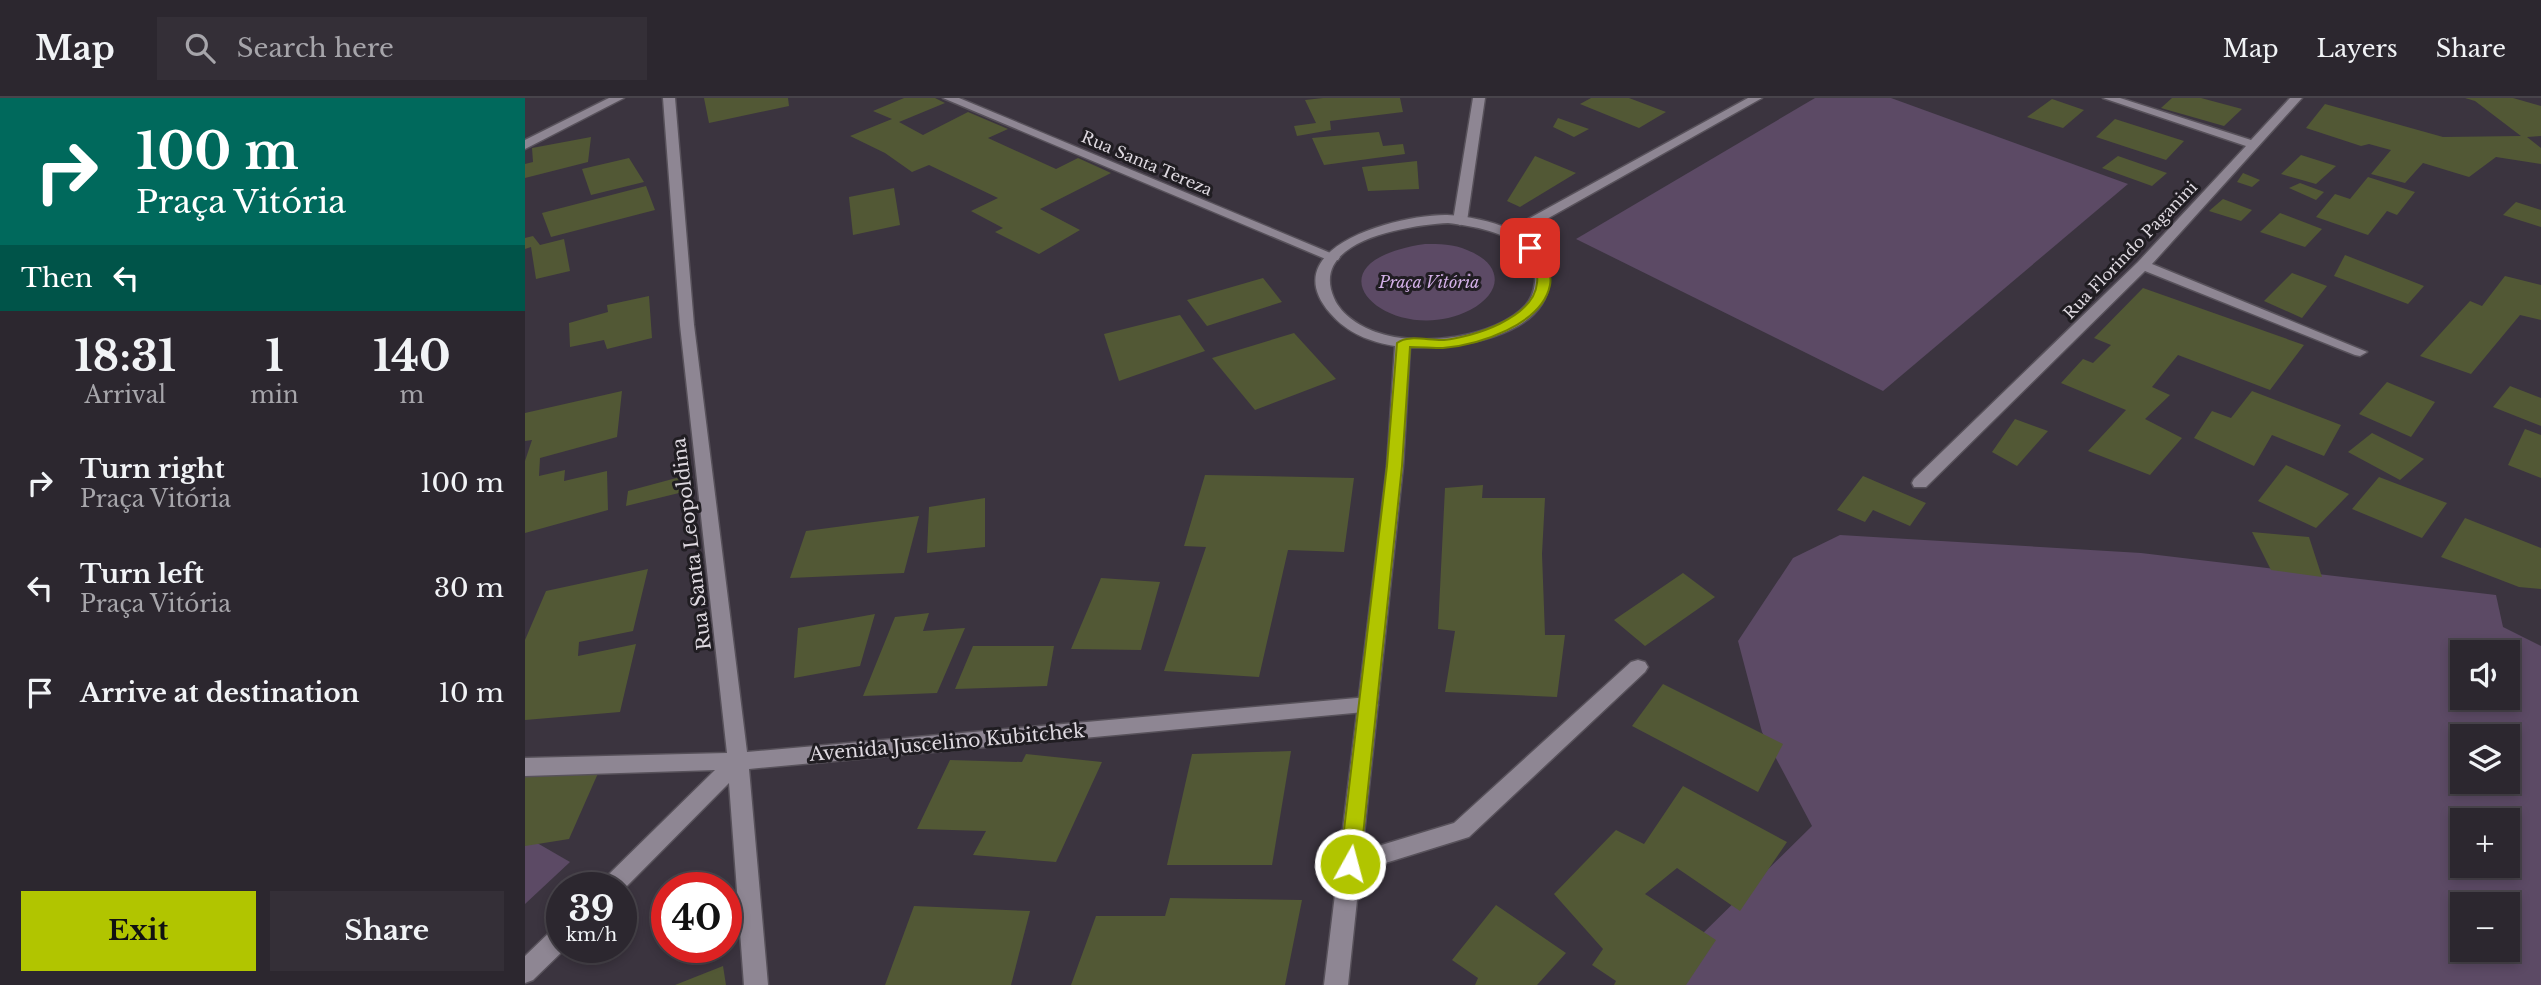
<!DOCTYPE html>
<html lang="en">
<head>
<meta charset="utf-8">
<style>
  :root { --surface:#2c272f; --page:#342f37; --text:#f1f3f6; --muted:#a6a5aa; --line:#48444b; --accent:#b1c500 }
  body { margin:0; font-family:"Libre Baskerville",serif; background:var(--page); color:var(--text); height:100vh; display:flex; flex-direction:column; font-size:26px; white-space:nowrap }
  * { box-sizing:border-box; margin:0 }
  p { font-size:23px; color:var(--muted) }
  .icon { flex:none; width:38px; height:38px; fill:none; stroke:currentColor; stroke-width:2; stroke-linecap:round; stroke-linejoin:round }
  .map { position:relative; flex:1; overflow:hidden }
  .sheet { display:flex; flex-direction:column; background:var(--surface); width:525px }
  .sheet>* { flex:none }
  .hud { background:#00695c; color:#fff; overflow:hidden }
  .controls { position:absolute; left:1925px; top:542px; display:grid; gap:14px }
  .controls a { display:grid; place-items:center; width:70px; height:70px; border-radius:0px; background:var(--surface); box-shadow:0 4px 10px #0003,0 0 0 2px var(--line); font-size:35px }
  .speed { position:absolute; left:21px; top:774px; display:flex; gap:14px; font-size:35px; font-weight:700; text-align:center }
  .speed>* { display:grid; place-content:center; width:91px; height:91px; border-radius:50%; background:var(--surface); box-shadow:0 4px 10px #0003,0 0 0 2px var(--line); line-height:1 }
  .speed small { font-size:18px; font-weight:400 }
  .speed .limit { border:10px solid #d22; background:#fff; color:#111 }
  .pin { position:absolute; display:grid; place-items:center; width:60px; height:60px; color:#fff; margin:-30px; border-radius:14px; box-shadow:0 4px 10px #0006 }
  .me { position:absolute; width:77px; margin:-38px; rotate:7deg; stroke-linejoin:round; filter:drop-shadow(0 0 5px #0008) }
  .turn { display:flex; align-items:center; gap:24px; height:147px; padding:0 21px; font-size:32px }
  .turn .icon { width:91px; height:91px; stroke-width:2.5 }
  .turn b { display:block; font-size:49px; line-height:60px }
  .then { display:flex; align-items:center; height:66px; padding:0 21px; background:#0003; gap:14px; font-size:26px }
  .eta { display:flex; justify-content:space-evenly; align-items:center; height:119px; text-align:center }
  .eta b { font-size:42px; font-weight:700; line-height:49px }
  .button { display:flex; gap:14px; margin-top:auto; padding:14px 21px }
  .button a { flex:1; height:80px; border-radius:0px; background:var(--accent); color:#111; font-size:28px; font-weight:700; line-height:80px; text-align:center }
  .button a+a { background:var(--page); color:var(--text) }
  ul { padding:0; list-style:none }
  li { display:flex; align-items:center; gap:21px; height:105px; padding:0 21px }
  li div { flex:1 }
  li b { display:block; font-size:26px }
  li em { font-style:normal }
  header { display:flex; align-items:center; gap:42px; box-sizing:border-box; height:98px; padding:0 35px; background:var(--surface); border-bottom:2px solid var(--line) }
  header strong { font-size:33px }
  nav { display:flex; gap:38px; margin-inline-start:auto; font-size:24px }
  .search { width:490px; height:63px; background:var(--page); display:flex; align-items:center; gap:18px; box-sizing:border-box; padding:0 24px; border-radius:0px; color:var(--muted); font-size:26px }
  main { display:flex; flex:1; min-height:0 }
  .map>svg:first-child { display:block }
  .green { fill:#5c4a65; fill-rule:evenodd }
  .building { fill:#525835 }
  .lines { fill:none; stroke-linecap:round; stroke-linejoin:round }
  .lane-casing { stroke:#57515a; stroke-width:3 }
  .street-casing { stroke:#57515a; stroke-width:3 }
  .secondary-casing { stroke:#57515a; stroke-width:3 }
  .lane { fill:#8e8693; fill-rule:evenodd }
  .street { fill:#8e8693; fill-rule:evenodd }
  .secondary { fill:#8e8693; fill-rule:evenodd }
  .route { fill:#b1c500; stroke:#738000; stroke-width:2 }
  .labels { text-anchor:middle; stroke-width:6; stroke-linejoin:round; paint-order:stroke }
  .far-street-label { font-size:16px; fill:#ded9e0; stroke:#201d22 }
  .far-park-label { font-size:16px; font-style:italic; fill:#d3b0e7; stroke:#201d22 }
  .street-label { font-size:19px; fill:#ded9e0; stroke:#201d22 }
</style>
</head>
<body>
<header>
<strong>Map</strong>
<div class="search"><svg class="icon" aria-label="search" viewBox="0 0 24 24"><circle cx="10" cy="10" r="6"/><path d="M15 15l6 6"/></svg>Search here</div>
<nav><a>Map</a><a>Layers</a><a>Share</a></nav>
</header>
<main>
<section class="sheet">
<div class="hud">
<div class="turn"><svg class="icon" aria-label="right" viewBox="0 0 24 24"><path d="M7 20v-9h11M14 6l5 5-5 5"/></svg><div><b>100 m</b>Praça Vitória</div></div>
<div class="then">Then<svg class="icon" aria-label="left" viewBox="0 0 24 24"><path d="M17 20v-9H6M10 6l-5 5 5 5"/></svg></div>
</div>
<div class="eta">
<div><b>18:31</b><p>Arrival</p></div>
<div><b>1</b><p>min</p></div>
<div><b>140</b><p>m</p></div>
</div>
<ul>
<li><svg class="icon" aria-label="right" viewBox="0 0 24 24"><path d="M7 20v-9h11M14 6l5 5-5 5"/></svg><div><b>Turn right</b><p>Praça Vitória</p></div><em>100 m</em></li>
<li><svg class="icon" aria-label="left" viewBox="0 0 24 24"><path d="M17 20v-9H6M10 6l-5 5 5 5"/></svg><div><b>Turn left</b><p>Praça Vitória</p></div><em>30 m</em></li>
<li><svg class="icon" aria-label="arrive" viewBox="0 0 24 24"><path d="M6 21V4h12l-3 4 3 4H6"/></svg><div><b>Arrive at destination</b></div><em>10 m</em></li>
</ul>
<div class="button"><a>Exit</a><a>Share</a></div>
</section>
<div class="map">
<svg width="2016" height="887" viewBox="0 0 2016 887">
  <rect width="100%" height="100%" fill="#3b343f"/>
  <g class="green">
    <path d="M1290,0H1366L1603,86L1358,293L1051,141Z"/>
    <path d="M900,146C914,146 929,146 942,152C978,166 979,194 945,212C867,252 770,165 900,146Z"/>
    <path d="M1315,437L1616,455L1971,497L1978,529L2016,548V887H1131L1171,842L1287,728L1237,634L1213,543L1268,460ZM1937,555H1983V600H1937ZM1937,639H1983V684H1937ZM1937,723H1983V768H1937ZM1937,807H1983V852H1937Z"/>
    <path d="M0,738L45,764L0,806Z"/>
  </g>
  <g class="building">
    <path d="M179,0H263L264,8L184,25Z"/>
    <path d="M379,0H410L420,5L374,24L398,37L443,14L483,31L463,40L531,71L553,60L586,75L515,111L555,132L514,156L470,134L478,130L446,113L473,100L404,67L387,74L360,55L325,38L367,21L348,13Z"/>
    <path d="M798,0H875L878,14L805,23L806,32L772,38L769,28L791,25L780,2Z"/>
    <path d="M1066,0H1104L1141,14L1114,30L1055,6Z"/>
    <path d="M1647,0H1676L1717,11L1699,28L1636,10Z"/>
    <path d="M1940,0H1988L2016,8V38L2002,39L2016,50V66L1971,59L1944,79L1898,65L1880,85L1846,76L1866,52L1844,46L1836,48L1781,30L1800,6L1918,39L1996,38L1950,3Z"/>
    <path d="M1527,1L1559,12L1538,30L1502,19Z"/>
    <path d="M1033,20L1064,31L1049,39L1028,29Z"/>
    <path d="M1590,21L1659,43L1641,62L1571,39Z"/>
    <path d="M854,34L858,48L878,46L880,56L799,67L787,40Z"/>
    <path d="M66,39L63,64L0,80V66L8,64L7,50Z"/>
    <path d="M1776,57L1811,68L1791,86L1756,76Z"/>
    <path d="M1010,58L1051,75L995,109L982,103Z"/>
    <path d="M1593,58L1642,75L1627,88L1577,70Z"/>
    <path d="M104,60L119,84L66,97L57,71Z"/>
    <path d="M892,63L894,91L843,93L837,69Z"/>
    <path d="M1718,75L1735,82L1727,89L1712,84Z"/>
    <path d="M1843,79L1890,94L1872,117L1862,113L1843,137L1791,119L1810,96L1825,101Z"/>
    <path d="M1775,85L1799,94L1791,102L1764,90Z"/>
    <path d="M121,88L130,112L26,139L17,115Z"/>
    <path d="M369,90L375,127L328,137L324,99Z"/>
    <path d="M1698,101L1727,112L1716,123L1684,113Z"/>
    <path d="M1991,104L2016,112V129L1978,117Z"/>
    <path d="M1755,115L1797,131L1780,149L1735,134Z"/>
    <path d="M8,138L15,147L39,141L45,173L11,181L6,149L0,151V140Z"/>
    <path d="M1820,157L1899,188L1883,206L1809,178Z"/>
    <path d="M1767,175L1802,188L1777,220L1739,203Z"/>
    <path d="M1980,178L2016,187V222L1995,217L1946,276L1895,258L1945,203L1957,208Z"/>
    <path d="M738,180L757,204L682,228L662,202Z"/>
    <path d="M1618,190L1779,247L1745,292L1653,257L1627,289L1645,297L1620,321L1657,340L1625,377L1563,353L1601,312L1536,285L1558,261L1568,265L1586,247L1569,240Z"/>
    <path d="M124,198L127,240L82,251L79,242L45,249L44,225L83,214L82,207Z"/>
    <path d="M655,217L680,253L594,283L579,236Z"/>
    <path d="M769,235L811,281L730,312L687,260Z"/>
    <path d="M1862,284L1910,304L1886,339L1834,316Z"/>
    <path d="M1985,288L2016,300V328L1968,309Z"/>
    <path d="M97,293L92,339L15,360L14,378L40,372L39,383L82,373L83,412L0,435V363L7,342L0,343V315Z"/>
    <path d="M1727,293L1816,327L1799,358L1747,337L1729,368L1669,340L1687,313L1706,320Z"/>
    <path d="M1490,321L1523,333L1492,368L1467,354Z"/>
    <path d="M2000,331L2016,337V380L1983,367Z"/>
    <path d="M1847,335L1899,361L1875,382L1823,354Z"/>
    <path d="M1761,367L1824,396L1791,430L1733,403Z"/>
    <path d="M680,377L829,380L819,454L763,452L734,579L639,573L681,449L659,448Z"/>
    <path d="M1338,378L1401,405L1385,428L1348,412L1340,424L1312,412Z"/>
    <path d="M155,379L154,395L101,408L103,393Z"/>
    <path d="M1854,379L1922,405L1897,440L1827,411Z"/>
    <path d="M958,387L957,400H1020L1017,456L1020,537H1040L1032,599L920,594L930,533L913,531L920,390Z"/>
    <path d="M460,400V449L402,455L404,409Z"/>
    <path d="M394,418L379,475L265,480L281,433Z"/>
    <path d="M1940,420L2016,450V491L1994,489L1916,459Z"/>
    <path d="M1727,434L1784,439L1797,479L1746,472Z"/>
    <path d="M123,471L108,533L54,544L53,558L111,546L95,614L0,622V542L21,493Z"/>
    <path d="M1158,475L1190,499L1120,548L1089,522Z"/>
    <path d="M576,480L635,484L616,552L546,551Z"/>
    <path d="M404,515L398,533L440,530L412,595L338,598L370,519Z"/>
    <path d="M350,516L335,568L269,580L273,530Z"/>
    <path d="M448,548H529L522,588L430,591Z"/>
    <path d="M1138,586L1258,646L1233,694L1107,628Z"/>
    <path d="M766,653L747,767H642L667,656Z"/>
    <path d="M501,656L577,664L531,764L448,757L461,733L392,731L425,662L497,664Z"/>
    <path d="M74,673L44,741L0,748V678Z"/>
    <path d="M1158,688L1262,744L1215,813L1152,770L1120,796L1191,842L1161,887H1089L1091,883L1067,867L1078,851L1029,796L1091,732L1119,746Z"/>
    <path d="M645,800L777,802L760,887H546L571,818H640Z"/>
    <path d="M971,807L1041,855L1012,887H950L953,880L927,862Z"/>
    <path d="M389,808L505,813L486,887H360Z"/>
    <path d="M198,868L201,887H150Z"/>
  </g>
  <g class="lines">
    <defs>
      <path id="lane" d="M1113,562L1120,564L1123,569L1120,574L944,739L825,776L817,773L814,766L817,759L929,725L1106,564Z"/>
      <g id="street">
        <path d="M84,0H99L0,51V42Z"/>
        <path d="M138,0H150L169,227L222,654L843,599L850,601L853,607L850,613L224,671L243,887H219L204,685L96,794V789H75L78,782L190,672L0,678V660L202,655L155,227Z"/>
        <path d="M418,0H434L815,159L813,162H803Z"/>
        <path d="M948,0H960L942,123L935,127L928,123Z"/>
        <path d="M1578,0H1595L1726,42L1765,0H1777L1627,166L1842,254L1835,258L1830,257L1620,173L1401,389H1389L1387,385L1389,381L1613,164L1721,48Z"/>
        <path d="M37,827V849H42L8,882L0,885V858L29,830Z"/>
      </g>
      <path id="secondary" d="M1223,0H1237L995,136C1011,147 1026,162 1024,184C1019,240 929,251 885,249L878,368L823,887H799L862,368L870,248C845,244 822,235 805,215C747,148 877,116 922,117C943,118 965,123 985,131ZM923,125C956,129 1015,139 1010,184C1009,193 1007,201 1000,208C970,240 895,249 854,235C837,230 816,217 809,200C783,141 887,127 923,125Z"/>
    </defs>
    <use href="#lane" class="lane-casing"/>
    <use href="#street" class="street-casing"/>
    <use href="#secondary" class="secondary-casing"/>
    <use href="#lane" class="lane"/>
    <use href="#street" class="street"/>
    <use href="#secondary" class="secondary"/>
  </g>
  <path class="route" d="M1005,146L1010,147C1017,159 1028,172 1025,187C1017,227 953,247 918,250C907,250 896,249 885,249L877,368L835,766L832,772L825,775L818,772L815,766L862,368L872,245C883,236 905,243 919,242C948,239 1009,220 1012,185C1014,171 1006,161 999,150Z"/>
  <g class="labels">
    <g class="far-street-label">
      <text transform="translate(622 65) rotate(23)" y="6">Rua Santa Tereza</text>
      <text transform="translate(1605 152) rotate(-46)" y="6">Rua Florindo Paganini</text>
    </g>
    <g class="far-park-label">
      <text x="904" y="190">Praça Vitória</text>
    </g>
    <g class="street-label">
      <text transform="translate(166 446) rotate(-97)" y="7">Rua Santa Leopoldina</text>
      <text transform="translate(422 644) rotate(-5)" y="7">Avenida Juscelino Kubitchek</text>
    </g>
  </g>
</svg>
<div class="controls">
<a><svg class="icon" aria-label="sound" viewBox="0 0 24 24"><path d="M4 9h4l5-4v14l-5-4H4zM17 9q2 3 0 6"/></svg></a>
<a><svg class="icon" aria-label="layers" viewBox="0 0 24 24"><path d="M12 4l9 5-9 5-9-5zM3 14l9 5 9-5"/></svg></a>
<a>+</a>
<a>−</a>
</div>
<div class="speed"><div>39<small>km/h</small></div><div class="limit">40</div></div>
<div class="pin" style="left:1005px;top:150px;background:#d93025"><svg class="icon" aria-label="arrive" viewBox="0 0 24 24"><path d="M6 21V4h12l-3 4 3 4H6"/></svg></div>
<svg class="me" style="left:825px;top:766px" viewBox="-20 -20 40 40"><circle r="17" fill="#b1c500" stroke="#fff" stroke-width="3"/><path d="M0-11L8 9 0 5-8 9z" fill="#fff"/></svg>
</div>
</main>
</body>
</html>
